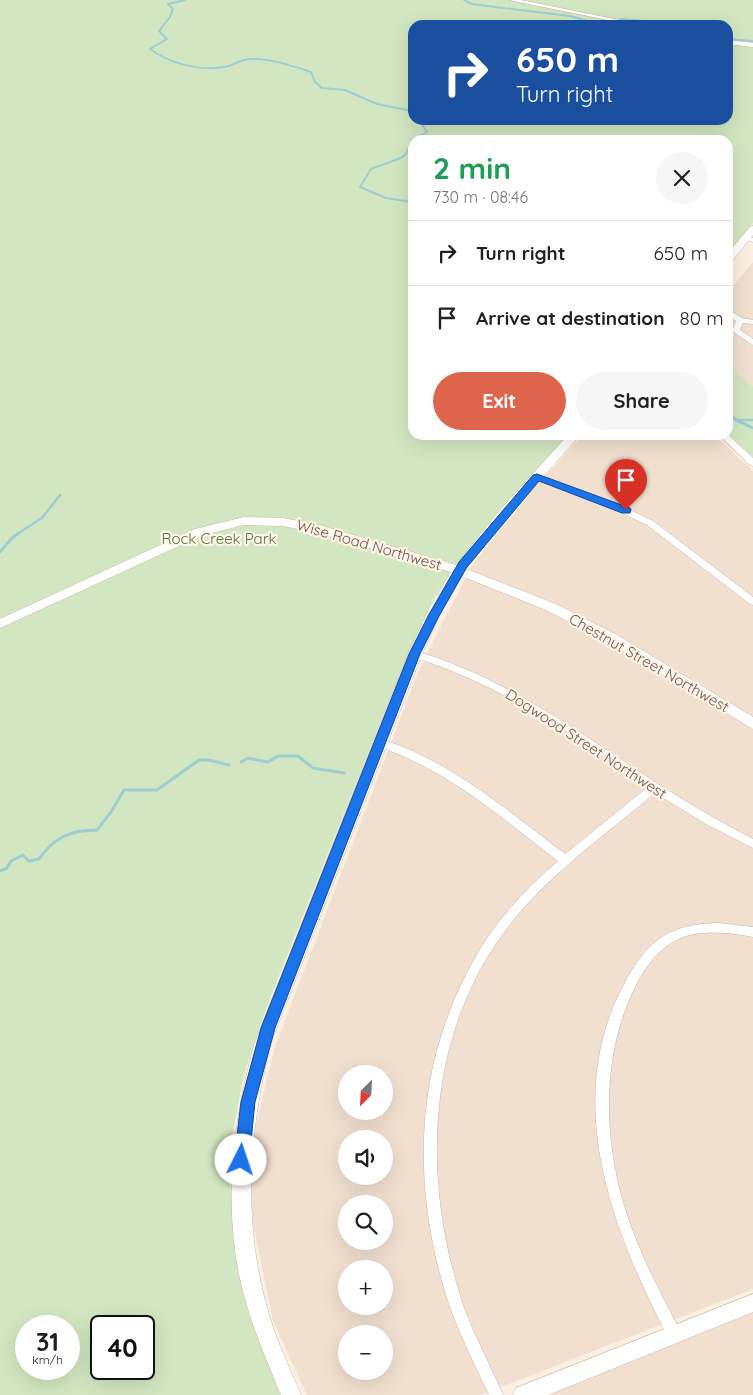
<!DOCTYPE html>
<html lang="en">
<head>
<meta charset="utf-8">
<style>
  :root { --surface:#fff; --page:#f6f6f6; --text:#202124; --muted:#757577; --line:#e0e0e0; --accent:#de654c }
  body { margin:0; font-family:Quicksand,sans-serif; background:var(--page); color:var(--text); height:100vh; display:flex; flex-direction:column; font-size:19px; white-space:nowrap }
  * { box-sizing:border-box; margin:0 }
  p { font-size:16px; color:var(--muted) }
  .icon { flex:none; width:28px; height:28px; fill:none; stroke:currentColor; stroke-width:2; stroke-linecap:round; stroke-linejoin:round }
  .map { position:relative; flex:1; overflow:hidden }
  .drawer { position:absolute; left:408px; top:135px; width:325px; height:305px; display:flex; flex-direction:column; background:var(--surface); border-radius:15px; box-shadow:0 5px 20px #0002 }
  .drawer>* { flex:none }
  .top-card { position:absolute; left:408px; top:20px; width:325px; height:105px; border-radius:15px; box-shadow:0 5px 20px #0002; background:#1a4fa0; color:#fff; overflow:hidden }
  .needle { width:32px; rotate:204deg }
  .controls { position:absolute; left:338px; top:1065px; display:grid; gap:10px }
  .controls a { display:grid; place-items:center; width:55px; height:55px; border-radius:50%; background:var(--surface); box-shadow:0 5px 20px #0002; font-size:25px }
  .speed { position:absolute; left:15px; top:1315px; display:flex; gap:10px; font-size:25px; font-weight:700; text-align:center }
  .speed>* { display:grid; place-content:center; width:65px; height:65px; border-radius:50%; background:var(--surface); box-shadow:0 5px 20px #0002; line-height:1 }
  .speed small { font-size:12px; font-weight:400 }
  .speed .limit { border:2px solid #111; border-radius:8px; background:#fff; color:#111 }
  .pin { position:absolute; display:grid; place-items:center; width:42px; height:42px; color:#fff; margin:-51px -21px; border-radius:50% 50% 50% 0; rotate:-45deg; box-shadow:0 0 5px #0007 }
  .pin .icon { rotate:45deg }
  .me { position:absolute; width:55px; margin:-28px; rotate:4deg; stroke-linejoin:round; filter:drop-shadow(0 0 4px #0008) }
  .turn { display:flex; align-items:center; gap:18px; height:105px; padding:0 25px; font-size:22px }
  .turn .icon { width:65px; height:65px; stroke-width:2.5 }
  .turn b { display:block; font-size:35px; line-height:42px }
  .round { display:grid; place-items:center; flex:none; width:52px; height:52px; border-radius:26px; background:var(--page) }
  .overview { display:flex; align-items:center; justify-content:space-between; height:85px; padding:0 25px }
  h1 { font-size:30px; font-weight:700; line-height:38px; color:#1e9e55 }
  .action { display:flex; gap:10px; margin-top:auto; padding:10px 25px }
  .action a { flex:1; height:58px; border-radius:30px; background:var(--accent); color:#fff; font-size:20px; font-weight:700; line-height:58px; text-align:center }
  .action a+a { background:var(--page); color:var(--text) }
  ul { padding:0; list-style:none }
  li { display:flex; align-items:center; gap:15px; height:65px; padding:0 25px; border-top:1px solid var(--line) }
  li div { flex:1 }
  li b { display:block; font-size:19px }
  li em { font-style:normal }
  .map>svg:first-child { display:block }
  .residential { fill:#f1e0d0; fill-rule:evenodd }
  .green { fill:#d2e7c1; fill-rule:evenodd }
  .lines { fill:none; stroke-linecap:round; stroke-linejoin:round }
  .stream-far2 { stroke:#9eced3; stroke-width:2 }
  .stream-far1 { stroke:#9eced3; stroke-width:2.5 }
  .stream { stroke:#9eced3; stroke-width:3 }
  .street-casing { stroke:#cab6a9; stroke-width:1 }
  .secondary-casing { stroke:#cfb8a9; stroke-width:1 }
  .street { fill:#fff; fill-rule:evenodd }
  .secondary { fill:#fff; fill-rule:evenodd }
  .route { fill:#1a73e8; stroke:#114b97 }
  .labels { text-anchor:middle; stroke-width:4.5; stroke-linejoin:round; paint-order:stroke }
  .park-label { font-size:15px; fill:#547542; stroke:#fef3e7 }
  .street-label { font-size:15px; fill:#70554a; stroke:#fef3e7 }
</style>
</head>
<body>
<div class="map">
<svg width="753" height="1395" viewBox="0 0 753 1395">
  <rect width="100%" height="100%" fill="#faefe1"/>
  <g class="residential">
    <path d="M753,262V389L728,373V292Z"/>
    <path d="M583,435H712L721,441L753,471V1289L480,1395H307L273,1321L251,1213L256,1125L275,1047L419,670L462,585L471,567L533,489ZM346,1074H384V1111H346ZM346,1139H384V1176H346ZM346,1204H384V1241H346ZM346,1269H384V1306H346ZM346,1334H384V1371H346Z"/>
    <path d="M753,1312V1395H548L679,1342Z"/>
  </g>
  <g class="green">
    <path d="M0,0H753V223L728,254V140H412V435H567L466,552L433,599L388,703L267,1006L244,1074L233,1132L229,1171L234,1231L282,1395H0ZM412,25H728V120H412ZM26,1326H69V1369H26ZM101,1326H144V1369H101Z"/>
    <path d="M728,367C738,371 744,381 753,387V458L728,434Z"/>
  </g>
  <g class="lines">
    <g class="stream-far2">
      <path d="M185,0L168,4L173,9L170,17L159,31L167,39L150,49C170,64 200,71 224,67C233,66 241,59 250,59C271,58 292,66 311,72L315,82L322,88L345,90L377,104L412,111"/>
      <path d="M464,0L472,4L570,16L594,23H606L622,19L686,25"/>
      <path d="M728,39L753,41"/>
      <path d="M412,140L406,154L401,158L371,169L360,187L386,198L412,202"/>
      <path d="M413,140L427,132L419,120"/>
    </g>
    <g class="stream-far1">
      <path d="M728,412L736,420L753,428"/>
      <path d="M736,420H753"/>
      <path d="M17,534L42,518L60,495"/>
    </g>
    <g class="stream">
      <path d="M0,552L12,538L19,533"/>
      <path d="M241,762L248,758L268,762L278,756H298L313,768L344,773"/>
      <path d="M0,871L7,868L11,861L23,855L29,861L39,859C54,837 71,830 97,830L111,812L124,790H157L199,760H209L229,765"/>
    </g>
    <defs>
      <g id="street">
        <path d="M509,0H521L644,25H632Z"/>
        <path d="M728,40L753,43V47L728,44Z"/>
        <path d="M746,236L753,238V242L742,238Z"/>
        <path d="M728,309L742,318L753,320V324L743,323L740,330L753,339V345L732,331L736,321L728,314Z"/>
        <path d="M719,435H728L753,458V466L750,465Z"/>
        <path d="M537,474L618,504L653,521L753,597V605L750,604L647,525L612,508L534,479L533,477Z"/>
        <path d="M415,651C512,679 590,741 674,794C699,810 726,825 753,839V848L706,824L655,793C607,833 555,870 515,918C426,1026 420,1174 462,1302C473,1334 490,1364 503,1395H489C475,1364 459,1334 448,1301C410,1183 414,1060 479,951C499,917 528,887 558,861C501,817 446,769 377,746L376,743L377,740L381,739C451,761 508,811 565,854L648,787C599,755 552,719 500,693C471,678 442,667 412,656L410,654Z"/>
        <path d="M718,923L753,927V937C731,933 707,930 686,936C662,944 647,964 636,985C603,1050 603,1127 621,1195C630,1228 644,1260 659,1290C666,1305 675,1319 681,1334L679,1339L674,1341L669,1339C613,1231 562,1104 623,986C646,942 667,924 718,923Z"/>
      </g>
      <g id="secondary">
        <path d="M753,226V235L732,261L728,262V253L750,227Z"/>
        <path d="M568,435H580L508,516L466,569L556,604L617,635L753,717V729L607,641L546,610L461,576L443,607L422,654L270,1045C248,1136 242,1227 270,1318C278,1344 290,1369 301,1395H281C266,1359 250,1322 241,1283C223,1204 233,1123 254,1045L408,654L430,607L451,572L318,533L283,526L244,525L203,535L0,628V619L195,529L244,517L283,518L319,525L456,565L499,511Z"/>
        <path d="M753,1294V1312L548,1395H513L516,1388Z"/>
      </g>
    </defs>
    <use href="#street" class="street-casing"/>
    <use href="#secondary" class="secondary-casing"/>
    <use href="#street" class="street"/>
    <use href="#secondary" class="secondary"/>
  </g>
  <path class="route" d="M537,474L630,508L631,510L630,513H622L539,481L467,567L439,616L420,654L275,1028L255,1102L249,1160L247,1164L241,1166L236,1164L234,1160L241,1102L261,1028L409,654L428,616L459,562L533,475Z"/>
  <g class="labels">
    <g class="park-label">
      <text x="219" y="544">Rock Creek Park</text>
    </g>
    <g class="street-label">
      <text transform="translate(369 545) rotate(16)" y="5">Wise Road Northwest</text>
      <text transform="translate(649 663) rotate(30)" y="5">Chestnut Street Northwest</text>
      <text transform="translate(586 744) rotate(33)" y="5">Dogwood Street Northwest</text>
    </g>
  </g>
</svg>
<div class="controls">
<a><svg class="needle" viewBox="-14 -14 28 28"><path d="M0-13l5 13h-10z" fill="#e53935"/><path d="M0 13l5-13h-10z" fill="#757577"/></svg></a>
<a><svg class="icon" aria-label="sound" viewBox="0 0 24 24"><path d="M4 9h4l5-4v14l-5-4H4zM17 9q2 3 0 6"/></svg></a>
<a><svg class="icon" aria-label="search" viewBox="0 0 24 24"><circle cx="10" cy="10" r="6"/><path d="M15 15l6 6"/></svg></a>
<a>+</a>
<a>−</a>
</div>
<div class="speed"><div>31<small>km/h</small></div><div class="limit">40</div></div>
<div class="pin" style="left:626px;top:510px;background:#d93025"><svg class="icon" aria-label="arrive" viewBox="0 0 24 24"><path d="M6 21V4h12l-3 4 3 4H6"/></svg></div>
<svg class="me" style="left:241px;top:1160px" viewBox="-20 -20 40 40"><circle r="19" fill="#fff"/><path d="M0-13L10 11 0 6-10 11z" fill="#1a73e8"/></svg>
<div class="top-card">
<div class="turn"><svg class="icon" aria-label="right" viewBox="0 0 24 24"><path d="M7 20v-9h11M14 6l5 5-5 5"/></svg><div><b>650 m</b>Turn right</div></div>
</div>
<section class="drawer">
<div class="overview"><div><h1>2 min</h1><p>730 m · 08:46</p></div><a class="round"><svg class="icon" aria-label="close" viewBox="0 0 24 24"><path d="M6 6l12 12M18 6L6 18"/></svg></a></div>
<ul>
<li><svg class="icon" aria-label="right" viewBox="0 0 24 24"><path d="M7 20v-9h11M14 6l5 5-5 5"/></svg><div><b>Turn right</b></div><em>650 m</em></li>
<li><svg class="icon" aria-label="arrive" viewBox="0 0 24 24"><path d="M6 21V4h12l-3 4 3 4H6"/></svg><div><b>Arrive at destination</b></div><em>80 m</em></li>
</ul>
<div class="action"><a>Exit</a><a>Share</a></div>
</section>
</div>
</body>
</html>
